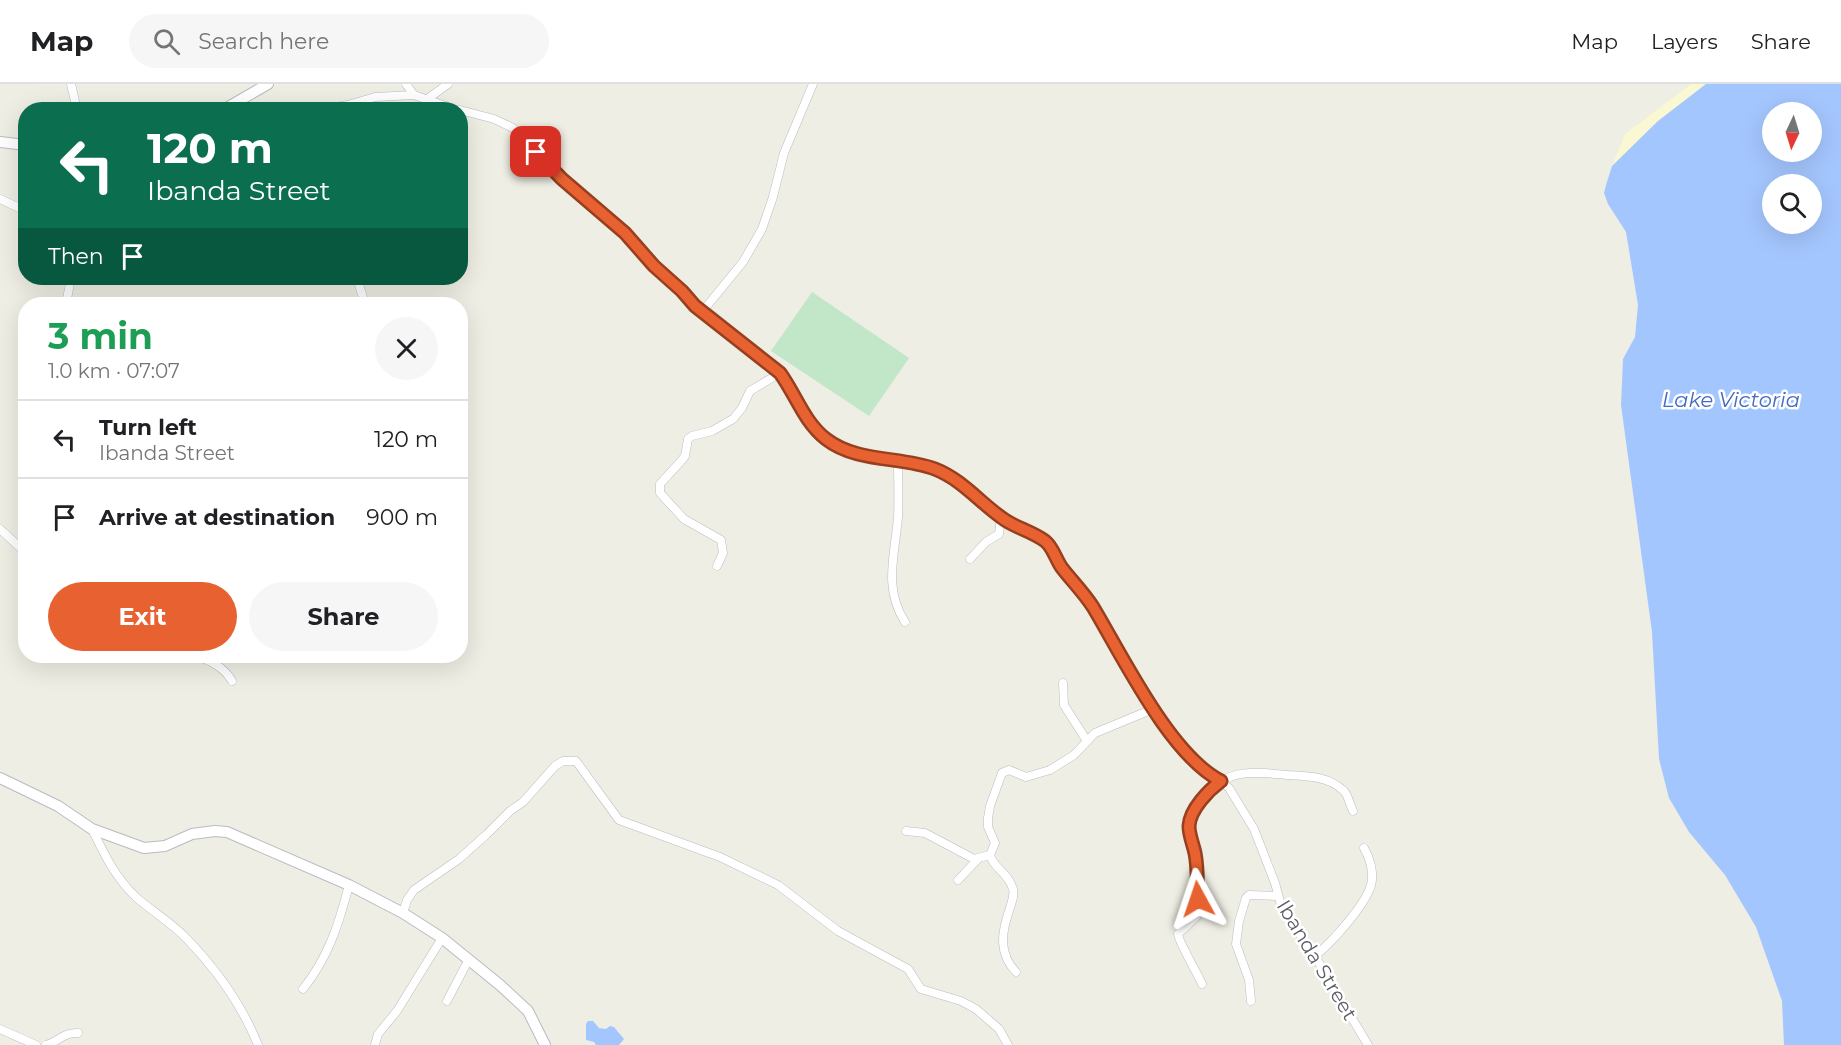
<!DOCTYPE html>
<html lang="en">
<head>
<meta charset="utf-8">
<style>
  :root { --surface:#fff; --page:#f6f6f6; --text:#202124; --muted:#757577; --line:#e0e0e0; --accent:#e86130 }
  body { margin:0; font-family:Montserrat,sans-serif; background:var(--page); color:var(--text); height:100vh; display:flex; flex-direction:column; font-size:22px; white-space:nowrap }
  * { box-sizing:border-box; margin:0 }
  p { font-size:20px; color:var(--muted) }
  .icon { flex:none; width:33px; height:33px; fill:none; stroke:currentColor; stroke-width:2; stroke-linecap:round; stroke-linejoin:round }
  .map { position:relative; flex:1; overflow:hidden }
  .side { position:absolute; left:18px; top:213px; width:450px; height:366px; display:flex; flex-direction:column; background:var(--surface); border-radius:24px; box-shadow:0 6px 24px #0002 }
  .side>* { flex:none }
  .top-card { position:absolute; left:18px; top:18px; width:450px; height:183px; border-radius:24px; box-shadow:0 6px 24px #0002; background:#0b6e4f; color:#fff; overflow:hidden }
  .needle { width:39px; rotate:184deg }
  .controls { position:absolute; left:1762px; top:18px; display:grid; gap:12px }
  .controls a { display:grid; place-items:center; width:60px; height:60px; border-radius:50%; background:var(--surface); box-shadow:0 6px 24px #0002; font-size:30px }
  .pin { position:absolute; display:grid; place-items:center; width:51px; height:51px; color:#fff; margin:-26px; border-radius:12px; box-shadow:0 3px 9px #0006 }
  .me { position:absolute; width:66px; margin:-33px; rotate:355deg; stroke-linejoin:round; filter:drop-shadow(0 0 4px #0008) }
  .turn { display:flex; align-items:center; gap:21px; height:126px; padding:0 30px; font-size:27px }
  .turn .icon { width:78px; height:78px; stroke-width:2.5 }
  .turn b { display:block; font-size:42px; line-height:51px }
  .then { display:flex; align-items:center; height:57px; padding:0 30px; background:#0003; gap:12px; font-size:22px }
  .round { display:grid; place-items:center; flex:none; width:63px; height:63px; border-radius:32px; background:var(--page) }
  .headline { display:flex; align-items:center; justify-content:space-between; height:102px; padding:0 30px }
  h1 { font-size:36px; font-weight:700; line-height:45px; color:#1e9e55 }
  .cta { display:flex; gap:12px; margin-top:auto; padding:12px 30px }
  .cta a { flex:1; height:69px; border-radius:36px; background:var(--accent); color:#fff; font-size:24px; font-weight:700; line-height:69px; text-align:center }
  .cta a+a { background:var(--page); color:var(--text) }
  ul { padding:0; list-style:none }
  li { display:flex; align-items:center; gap:18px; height:78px; padding:0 30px; border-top:2px solid var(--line) }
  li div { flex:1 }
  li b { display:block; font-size:22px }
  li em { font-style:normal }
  header { display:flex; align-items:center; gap:36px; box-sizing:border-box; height:84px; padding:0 30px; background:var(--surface); border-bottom:2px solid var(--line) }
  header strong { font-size:28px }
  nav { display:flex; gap:33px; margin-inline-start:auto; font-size:21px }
  .search { width:420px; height:54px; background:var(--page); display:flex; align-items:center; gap:15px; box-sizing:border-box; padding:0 21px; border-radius:33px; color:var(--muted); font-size:22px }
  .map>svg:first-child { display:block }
  .green { fill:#c1e6c8 }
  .sand { fill:#faf8d3 }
  .water { fill:#a4c6fe; fill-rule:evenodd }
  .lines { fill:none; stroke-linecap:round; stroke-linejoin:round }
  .street-casing { stroke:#bbbcc3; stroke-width:9 }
  .secondary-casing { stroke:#b9bbc2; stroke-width:12 }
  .street { stroke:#fff; stroke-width:8 }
  .secondary { stroke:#fff; stroke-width:10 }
  .route-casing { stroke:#973f1f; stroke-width:15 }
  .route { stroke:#e86130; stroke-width:10 }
  .labels { text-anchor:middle; stroke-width:5; stroke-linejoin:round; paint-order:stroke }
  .street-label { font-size:20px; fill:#5c5e65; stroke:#fff }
  .water-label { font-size:21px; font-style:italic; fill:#466bc2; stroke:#fff }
</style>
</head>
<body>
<header>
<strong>Map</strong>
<div class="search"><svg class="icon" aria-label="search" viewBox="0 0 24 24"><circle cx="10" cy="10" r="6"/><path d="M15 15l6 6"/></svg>Search here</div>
<nav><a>Map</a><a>Layers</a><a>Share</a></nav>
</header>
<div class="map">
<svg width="1841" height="961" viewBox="0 0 1841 961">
  <rect width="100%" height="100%" fill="#eeeee4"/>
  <path class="green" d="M812,208L909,274L869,332L771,267Z"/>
  <path class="sand" d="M1691,0H1706L1658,37L1612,82L1625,50Z"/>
  <g class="water">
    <path d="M1706,0H1841V961H1784L1782,917L1756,843L1725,791L1689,748L1669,714L1659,675L1652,548L1621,321L1623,275L1635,253L1638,221L1626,148L1608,120L1604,109L1606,101L1612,82L1658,37ZM1773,28H1812V68H1773ZM1773,100H1812V140H1773Z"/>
    <path d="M588,937H593L599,944L606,945L610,942L614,943L624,955L619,961H596L594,958L586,956V940Z"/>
  </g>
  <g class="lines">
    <defs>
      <g id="street">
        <path d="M71,0L77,26"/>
        <path d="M406,0L414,11"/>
        <path d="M426,16L448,0"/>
        <path d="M316,26L348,21L375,13L414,11L457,26"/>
        <path d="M460,26L494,35L513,44L562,95L625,149L654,182L682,207L695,222L780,289L790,303L800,324L826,356L842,365L862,371L921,381L945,390L963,401L1002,434L1048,460L1061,482L1084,510L1153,625L1194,676L1229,704L1254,745L1275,799L1282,825L1315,872L1368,961"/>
        <path d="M0,115L26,127"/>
        <path d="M357,194L365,220"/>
        <path d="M66,220L71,194"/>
        <path d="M702,228L743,178L762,145L773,113L784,69L813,0"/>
        <path d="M898,377C898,396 899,415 898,433C895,470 883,504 905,538"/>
        <path d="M0,445L26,469"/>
        <path d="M970,475L986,458L999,450L1001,433"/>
        <path d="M717,482L723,469L721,456L684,435L660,409V400L682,376L685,372L688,355L692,352L712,347L733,335L742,324L750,307L780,289"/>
        <path d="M196,572C211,577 224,583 232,597"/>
        <path d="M1063,599L1064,621L1087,657"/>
        <path d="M92,745C104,770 116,795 137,814C153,828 172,839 187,855C217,886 242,921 258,961"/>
        <path d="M906,747L925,749L974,775L990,771"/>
        <path d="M958,796L978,775"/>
        <path d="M403,829L407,816L414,806L459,775L487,750L510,727L523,718L555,682L563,677H576L619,736L720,773L778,801L838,847L908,885L921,905L961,917L976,925L999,945L1008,961"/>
        <path d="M1315,872C1332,858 1370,817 1372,796C1373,785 1369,773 1364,764"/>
        <path d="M1016,888C999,870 1001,850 1009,827C1011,819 1015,813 1013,805C1008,788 993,784 990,771L995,759L988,743V734L990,722L1002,689L1009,686L1026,693L1050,686L1074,671L1095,649L1153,625"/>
        <path d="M1202,900C1198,890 1178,857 1178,850L1197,832C1199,814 1198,787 1195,768C1193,758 1187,747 1190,737C1192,728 1199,721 1204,714C1227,683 1254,688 1288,691C1308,692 1328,692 1344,707C1348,711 1350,721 1353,727"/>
        <path d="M303,905C328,874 339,840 349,801"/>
        <path d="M447,917L469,875"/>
        <path d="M1251,917L1249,896L1236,860L1239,837L1246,814L1249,811L1278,812"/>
        <path d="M0,945L36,961"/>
        <path d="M46,961C58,958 64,948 78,949"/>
        <path d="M375,961L378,950L397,927L442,854"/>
      </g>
      <g id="secondary">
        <path d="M223,26L268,0"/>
        <path d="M0,58L26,61"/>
        <path d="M0,694L58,722L92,745L144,764L165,762L192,750L215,747L227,748L349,801L403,829L442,854L500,901L528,927L545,961"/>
      </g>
    </defs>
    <use href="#street" class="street-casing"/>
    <use href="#secondary" class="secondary-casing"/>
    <use href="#street" class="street"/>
    <use href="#secondary" class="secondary"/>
  </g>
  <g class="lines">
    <defs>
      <path id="route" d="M536,68L562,95L625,149L654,182L682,207L695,222L780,289C796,311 804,338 826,355C857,379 901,372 935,385C963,396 981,420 1005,436C1017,444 1033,448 1045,457C1053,463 1056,476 1062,484C1072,497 1084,509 1093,523C1123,573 1170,671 1221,697C1209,706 1190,725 1189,742C1189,751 1193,760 1195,769C1198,784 1197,800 1198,815"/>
    </defs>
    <use href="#route" class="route-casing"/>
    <use href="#route" class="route"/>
  </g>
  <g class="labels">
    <g class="street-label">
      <text transform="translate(1317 876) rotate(59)" y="7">Ibanda Street</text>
    </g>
    <g class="water-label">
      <text x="1731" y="323">Lake Victoria</text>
    </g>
  </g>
</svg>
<div class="controls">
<a><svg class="needle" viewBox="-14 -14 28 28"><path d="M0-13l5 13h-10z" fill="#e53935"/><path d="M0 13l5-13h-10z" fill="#757577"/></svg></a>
<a><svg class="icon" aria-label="search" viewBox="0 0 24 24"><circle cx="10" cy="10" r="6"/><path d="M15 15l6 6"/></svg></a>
</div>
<div class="pin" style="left:536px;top:68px;background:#d93025"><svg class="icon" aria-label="arrive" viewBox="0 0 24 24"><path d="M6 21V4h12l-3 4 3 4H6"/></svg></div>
<svg class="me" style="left:1198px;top:815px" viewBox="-20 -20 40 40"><path d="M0-17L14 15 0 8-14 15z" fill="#e86130" stroke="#fff" stroke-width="4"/></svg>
<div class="top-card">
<div class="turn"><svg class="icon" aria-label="left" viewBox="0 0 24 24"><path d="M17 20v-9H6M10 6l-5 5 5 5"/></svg><div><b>120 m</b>Ibanda Street</div></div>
<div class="then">Then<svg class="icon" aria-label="arrive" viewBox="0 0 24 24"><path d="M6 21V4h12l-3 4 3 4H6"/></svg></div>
</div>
<section class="side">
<div class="headline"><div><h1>3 min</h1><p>1.0 km · 07:07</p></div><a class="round"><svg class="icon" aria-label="close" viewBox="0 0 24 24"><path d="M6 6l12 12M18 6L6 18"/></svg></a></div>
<ul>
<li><svg class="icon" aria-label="left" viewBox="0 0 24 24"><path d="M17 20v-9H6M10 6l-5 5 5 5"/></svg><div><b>Turn left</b><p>Ibanda Street</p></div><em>120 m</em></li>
<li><svg class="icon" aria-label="arrive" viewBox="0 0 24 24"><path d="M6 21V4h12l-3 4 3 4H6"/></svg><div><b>Arrive at destination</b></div><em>900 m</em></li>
</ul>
<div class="cta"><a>Exit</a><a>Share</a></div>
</section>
</div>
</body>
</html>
